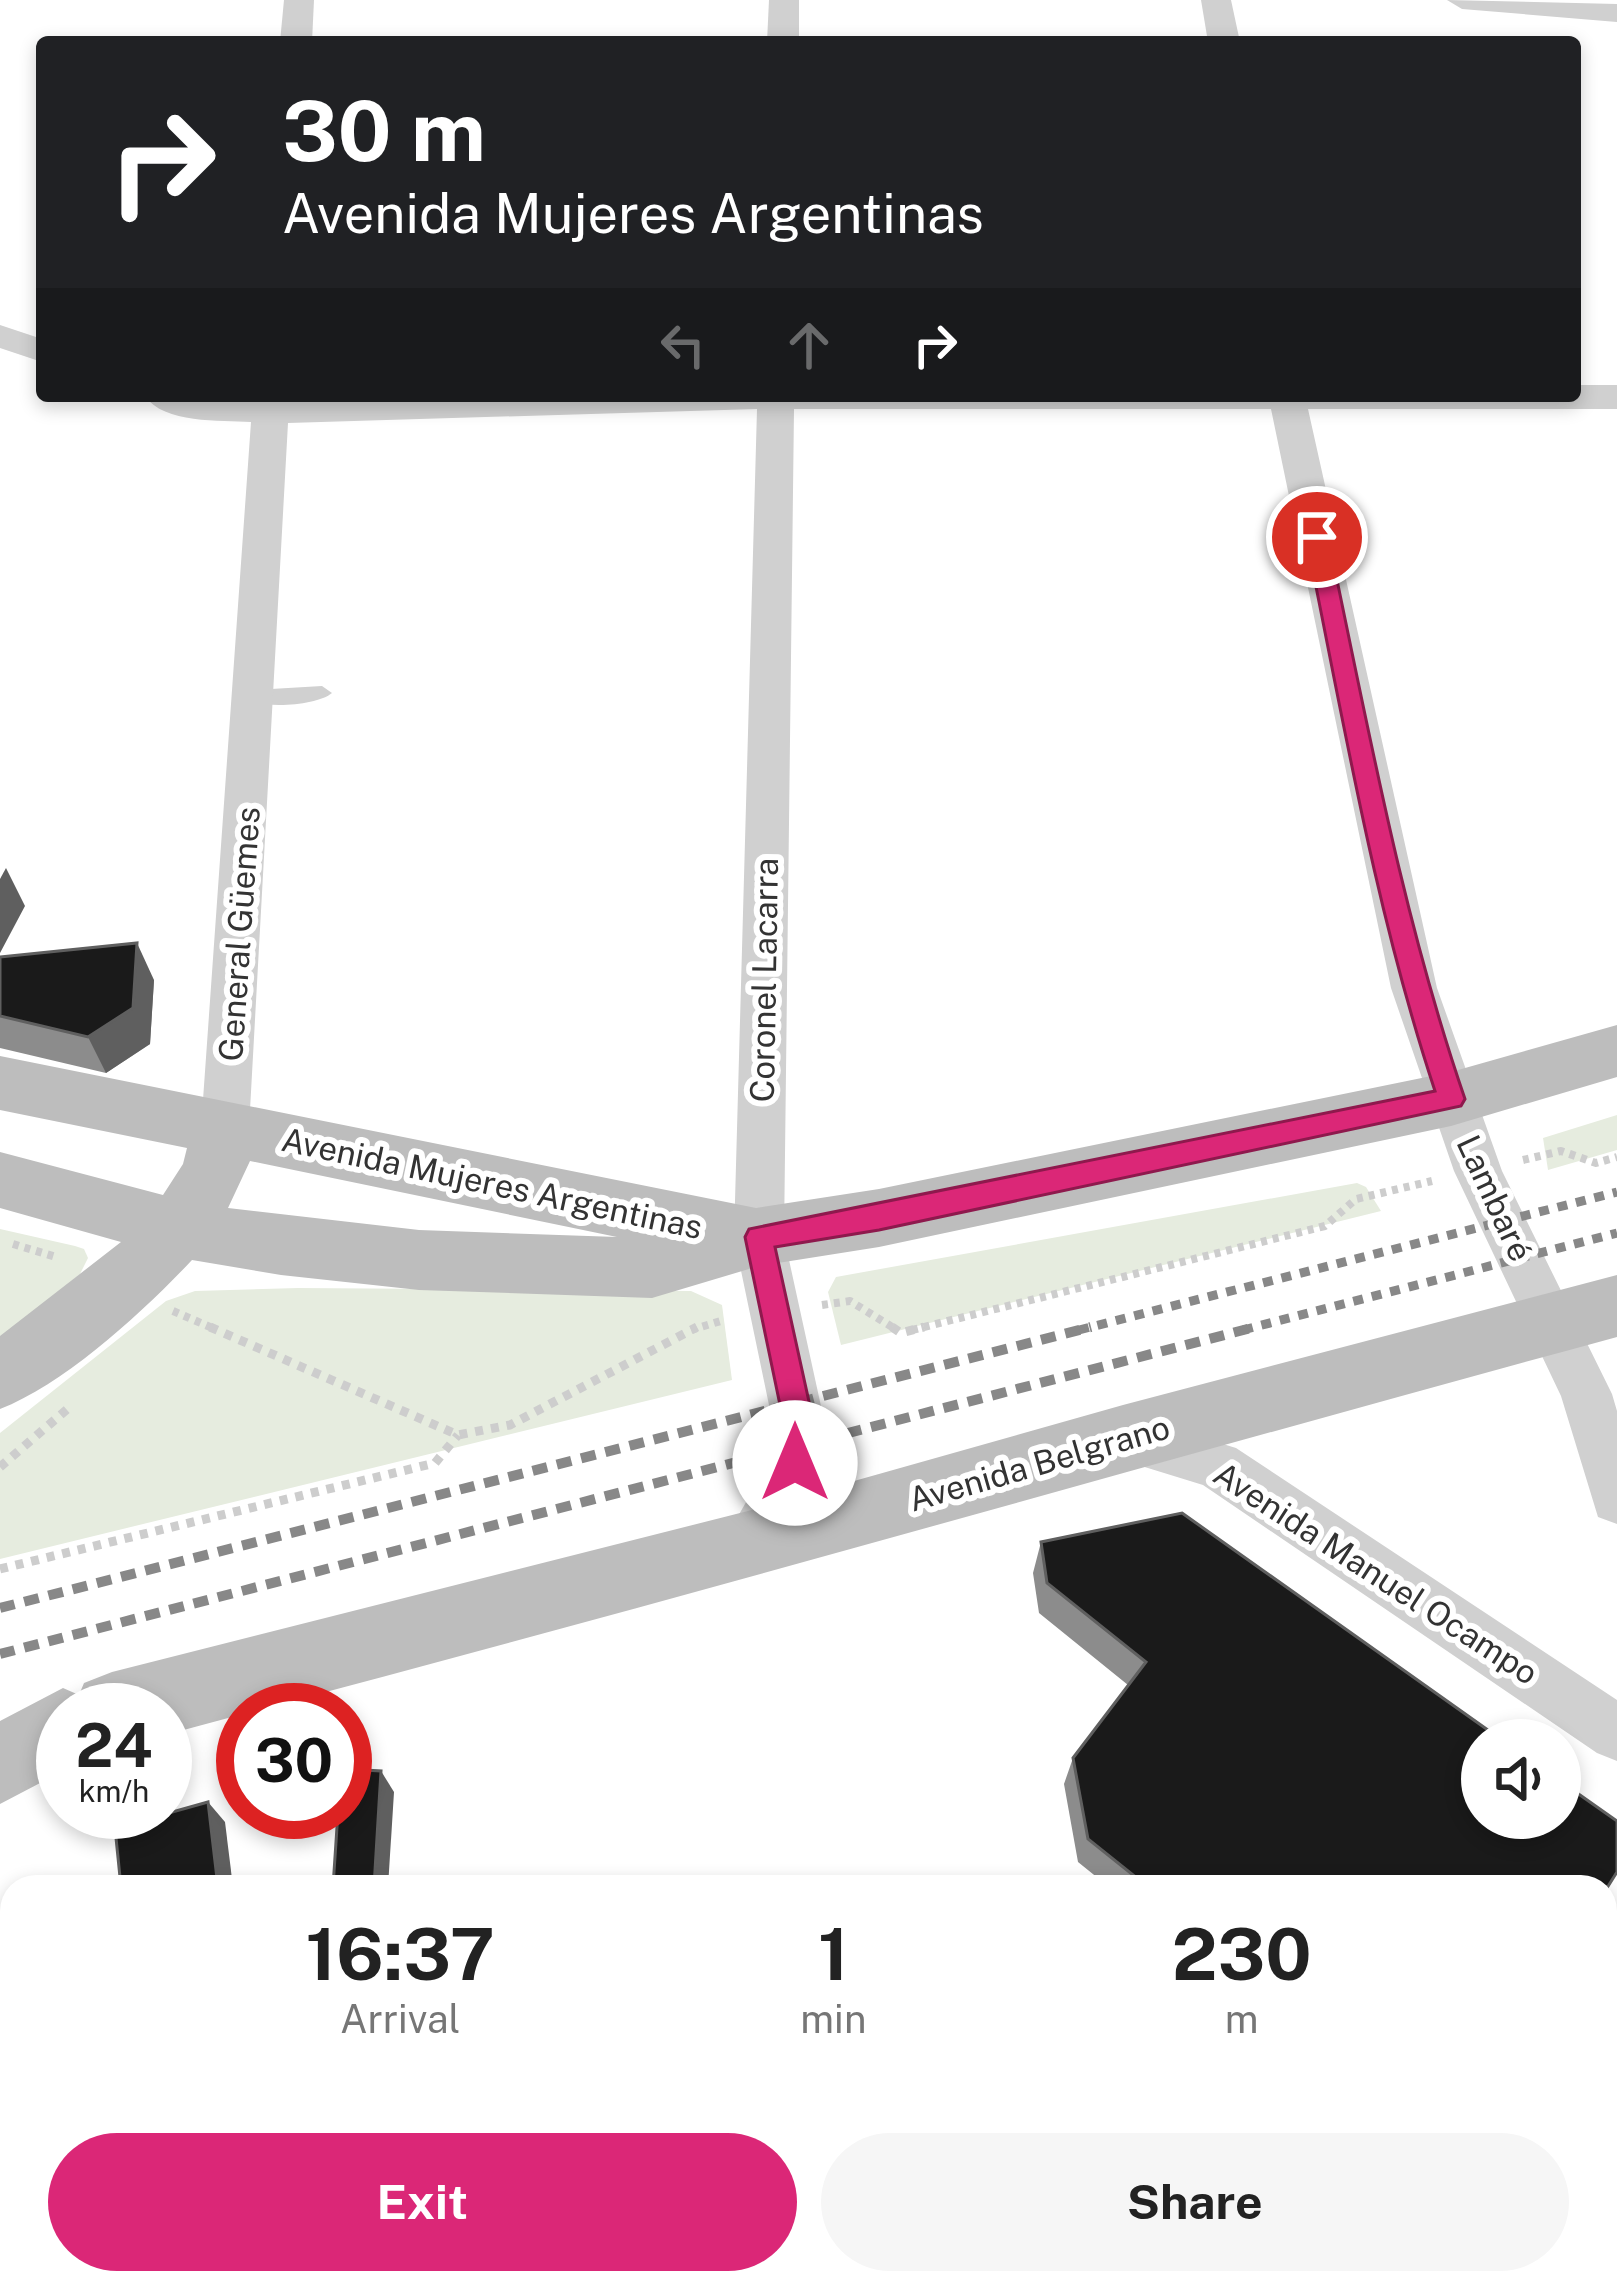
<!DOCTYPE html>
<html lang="en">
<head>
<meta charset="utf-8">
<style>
  :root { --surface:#fff; --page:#f6f6f6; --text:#222; --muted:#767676; --accent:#db2777 }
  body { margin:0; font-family:"Public Sans",sans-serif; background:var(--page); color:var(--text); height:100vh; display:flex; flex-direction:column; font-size:45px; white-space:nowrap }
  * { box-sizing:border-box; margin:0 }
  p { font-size:39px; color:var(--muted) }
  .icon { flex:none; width:66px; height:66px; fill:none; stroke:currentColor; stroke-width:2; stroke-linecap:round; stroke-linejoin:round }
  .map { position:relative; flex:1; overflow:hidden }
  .panel { position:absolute; left:0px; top:1875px; width:1617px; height:420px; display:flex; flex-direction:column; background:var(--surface); border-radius:36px 36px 0 0; box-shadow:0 6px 18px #0003 }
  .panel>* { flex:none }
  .top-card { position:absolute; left:36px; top:36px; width:1545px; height:366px; border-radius:12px; box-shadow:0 6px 18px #0003; background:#202124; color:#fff; overflow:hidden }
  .tools { position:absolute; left:1461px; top:1719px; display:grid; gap:24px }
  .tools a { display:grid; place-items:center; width:120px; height:120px; border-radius:50%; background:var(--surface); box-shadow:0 6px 18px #0003; font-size:60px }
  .speed { position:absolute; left:36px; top:1683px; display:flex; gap:24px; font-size:60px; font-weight:700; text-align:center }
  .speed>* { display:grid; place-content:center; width:156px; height:156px; border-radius:50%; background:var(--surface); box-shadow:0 6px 18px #0003; line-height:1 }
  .speed small { font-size:30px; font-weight:400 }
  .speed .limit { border:18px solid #d22; background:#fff; color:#111 }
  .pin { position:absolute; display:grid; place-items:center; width:102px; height:102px; color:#fff; margin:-51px; border:6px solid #fff; border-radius:50%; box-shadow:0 3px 12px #0007 }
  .me { position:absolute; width:132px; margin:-66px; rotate:0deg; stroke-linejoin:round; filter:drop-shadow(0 0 9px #0008) }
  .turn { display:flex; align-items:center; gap:42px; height:252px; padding:0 48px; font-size:54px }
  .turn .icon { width:156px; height:156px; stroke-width:2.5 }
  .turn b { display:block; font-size:84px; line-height:102px }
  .lanes { display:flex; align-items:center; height:114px; padding:0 48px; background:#0003; justify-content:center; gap:60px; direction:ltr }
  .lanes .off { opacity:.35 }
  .eta { display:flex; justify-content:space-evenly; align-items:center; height:204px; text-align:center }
  .eta b { font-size:72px; font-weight:700; line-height:84px }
  .cta { display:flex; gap:24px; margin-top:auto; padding:24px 48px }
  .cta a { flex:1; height:138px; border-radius:72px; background:var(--accent); color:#fff; font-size:48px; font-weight:700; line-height:138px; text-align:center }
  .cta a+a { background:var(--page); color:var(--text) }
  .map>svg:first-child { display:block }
  .green { fill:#e6ecdf }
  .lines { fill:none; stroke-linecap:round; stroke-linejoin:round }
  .path-far1 { stroke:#cdcdcd; stroke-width:8; stroke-dasharray:6 6; stroke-linecap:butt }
  .path { stroke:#cdcdcd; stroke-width:9; stroke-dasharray:8 8; stroke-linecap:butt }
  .lane { fill:#d0d0d0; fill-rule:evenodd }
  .street { fill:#d0d0d0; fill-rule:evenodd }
  .secondary { fill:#bdbdbd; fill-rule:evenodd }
  .rail-far1 { stroke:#888; stroke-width:9; stroke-dasharray:10 9; stroke-linecap:butt }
  .rail { stroke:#888; stroke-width:10; stroke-dasharray:15 10; stroke-linecap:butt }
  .wall { fill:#8c8c8c }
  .shaded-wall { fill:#5f5f5f }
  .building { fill:#1a1a1a; stroke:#5f5f5f; stroke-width:3 }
  .route { fill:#db2777; stroke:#8e194d; stroke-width:3 }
  .labels { text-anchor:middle; stroke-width:12; stroke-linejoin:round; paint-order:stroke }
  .street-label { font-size:33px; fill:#333; stroke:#fff }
</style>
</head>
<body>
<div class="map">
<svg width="1617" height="2295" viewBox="0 0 1617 2295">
  <rect width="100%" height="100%" fill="#fff"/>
  <g class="green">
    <path d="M1617,1115V1150L1548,1170L1543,1138Z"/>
    <path d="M1357,1183L1366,1187L1381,1211L841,1345L828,1292L836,1277Z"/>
    <path d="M0,1229L75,1246L84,1249L88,1258L80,1274L0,1340Z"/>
    <path d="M298,1288L691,1291L722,1305L732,1380L0,1559V1433L166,1301L195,1291Z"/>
  </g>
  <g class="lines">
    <g class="path-far1">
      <path d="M1523,1160L1561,1151L1596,1163L1617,1157"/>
      <path d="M13,1244L56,1257"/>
      <path d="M822,1305L850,1301L897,1330"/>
      <path d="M173,1311L217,1330"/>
      <path d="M691,1330L724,1320"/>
      <path d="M912,1330L1325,1226L1356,1199L1432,1181"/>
    </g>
    <g class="path">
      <path d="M210,1327L458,1435L510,1425L697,1327"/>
      <path d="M892,1327L901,1333L924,1327"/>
      <path d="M0,1467L72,1405"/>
      <path d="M0,1569L435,1463L458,1435"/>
    </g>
    <path class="lane" d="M322,686L332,693C317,706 258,710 243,697L253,690Z"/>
    <g class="street">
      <path d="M284,0H314L312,42H280Z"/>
      <path d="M769,0H799V42H767Z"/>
      <path d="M1201,0H1231L1240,42H1208Z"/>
      <path d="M1447,0L1617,4V22L1462,9Z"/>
      <path d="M0,325L42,339V362L0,348Z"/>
      <path d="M1575,385H1617V409H1308L1437,988L1502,1171L1612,1394L1617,1411V1524L1598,1517L1561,1396L1454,1171L1391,988L1271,409H794L784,1237L826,1429L821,1463L796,1521L767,1564L748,1572L729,1564L721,1546L769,1462L774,1429L734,1237L757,409L288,423L249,1128L242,1142L225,1148L208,1142L201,1128L251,422C220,420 164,424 145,396H1575Z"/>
      <path d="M1128,1415L1236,1448L1617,1700V1761L1597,1753L1203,1485L1109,1456L1102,1439L1109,1422Z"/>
    </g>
    <g class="secondary">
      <path d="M1617,1025V1077L1451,1126L879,1247L759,1266L652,1298L419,1290L281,1275L192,1260C144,1311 65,1384 0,1409V1336L121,1242L0,1208V1152L163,1195L183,1164L187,1148L0,1110V1056L756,1208L879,1189L1451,1072ZM250,1161L617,1237L419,1230L228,1208Z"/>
      <path d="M1617,1275V1337C1164,1460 713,1590 258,1710H243V1714L165,1735V1710H63V1771L0,1804V1721L63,1688L79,1695L84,1683L112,1672L748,1511L1123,1405Z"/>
    </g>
    <g class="rail-far1">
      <path d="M1079,1330L1617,1192"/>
      <path d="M1243,1330L1617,1233"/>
    </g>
    <g class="rail">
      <path d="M0,1608L1091,1327"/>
      <path d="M0,1654L1255,1327"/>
    </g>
  </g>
  <g class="wall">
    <path d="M0,957L154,980L150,1044L106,1073L0,1048Z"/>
    <path d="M1041,1542L1605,1887H1109L1078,1862L1064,1784L1073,1758L1128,1685L1039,1613L1033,1573Z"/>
    <path d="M1617,2125V2295H1493L1491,2283H1605V2130Z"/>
    <path d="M889,2283H1154L1155,2286L1141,2294L1133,2295H891Z"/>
  </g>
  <g class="shaded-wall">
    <path d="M6,868L25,906L0,953V879Z"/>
    <path d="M137,943L154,980L150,1044L106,1073L88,1037Z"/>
    <path d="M381,1771L394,1792L388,1887H374Z"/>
    <path d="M208,1802L225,1822L233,1887H218Z"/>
    <path d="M112,2283H122L112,2295H103Z"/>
    <path d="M273,2283H292L291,2295H272Z"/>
  </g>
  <g class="building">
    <path d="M137,943L133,1008L88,1037L0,1016V957Z"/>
    <path d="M1182,1513L1502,1740H1482V1818H1560V1781L1617,1821V1872L1605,1891V1887H1148L1088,1839L1073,1758L1146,1662L1047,1583L1041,1542Z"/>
    <path d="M345,1769L381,1771L374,1887H333L338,1812H345Z"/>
    <path d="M208,1802L218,1887H121L115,1828Z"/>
    <path d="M1605,1922L1617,1931V1997L1605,2018Z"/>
    <path d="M12,2111V2270L0,2258V2126Z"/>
    <path d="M1617,2217V2295H1523L1521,2283H1605V2218Z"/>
    <path d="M25,2283H112L103,2295H38Z"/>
    <path d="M161,2283H273L272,2295H160Z"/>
    <path d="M894,2283H1154L1155,2286L1086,2295H895Z"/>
  </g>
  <path class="route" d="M1317,529L1328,537C1368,726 1402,916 1465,1099L1461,1106L879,1230L775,1247L815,1429L805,1473L795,1477L784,1473L780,1463L785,1429L745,1237L749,1229L1435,1091C1375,910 1344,723 1306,537Z"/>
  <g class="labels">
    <g class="street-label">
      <text transform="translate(239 934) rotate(-86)" y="12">General Güemes</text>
      <text transform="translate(764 980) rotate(-89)" y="12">Coronel Lacarra</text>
      <text transform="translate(492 1183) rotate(12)" y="12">Avenida Mujeres Argentinas</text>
      <text transform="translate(1495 1198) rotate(65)" y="12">Lambaré</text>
      <text transform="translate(1039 1463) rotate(-16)" y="12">Avenida Belgrano</text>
      <text transform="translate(1376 1573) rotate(33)" y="12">Avenida Manuel Ocampo</text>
    </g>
  </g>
</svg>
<div class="tools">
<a><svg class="icon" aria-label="sound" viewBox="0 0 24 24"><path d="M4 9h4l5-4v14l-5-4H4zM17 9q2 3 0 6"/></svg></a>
</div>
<div class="speed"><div>24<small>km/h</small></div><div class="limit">30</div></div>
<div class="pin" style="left:1317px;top:537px;background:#d93025"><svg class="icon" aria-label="arrive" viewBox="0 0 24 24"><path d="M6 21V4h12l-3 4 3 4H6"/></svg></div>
<svg class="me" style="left:795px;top:1463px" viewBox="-20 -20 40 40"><circle r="19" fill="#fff"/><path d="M0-13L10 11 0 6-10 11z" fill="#db2777"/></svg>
<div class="top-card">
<div class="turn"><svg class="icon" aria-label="right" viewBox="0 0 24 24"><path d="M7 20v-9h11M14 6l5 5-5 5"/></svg><div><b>30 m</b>Avenida Mujeres Argentinas</div></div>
<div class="lanes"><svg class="icon off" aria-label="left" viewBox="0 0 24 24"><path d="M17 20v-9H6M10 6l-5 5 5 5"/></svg><svg class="icon off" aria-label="ahead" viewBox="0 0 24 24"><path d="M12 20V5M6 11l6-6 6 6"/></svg><svg class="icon" aria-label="right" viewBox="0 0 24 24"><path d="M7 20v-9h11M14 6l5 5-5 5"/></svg></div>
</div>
<section class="panel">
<div class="eta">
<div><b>16:37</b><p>Arrival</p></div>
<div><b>1</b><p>min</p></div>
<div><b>230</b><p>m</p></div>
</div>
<div class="cta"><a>Exit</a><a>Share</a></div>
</section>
</div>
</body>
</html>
